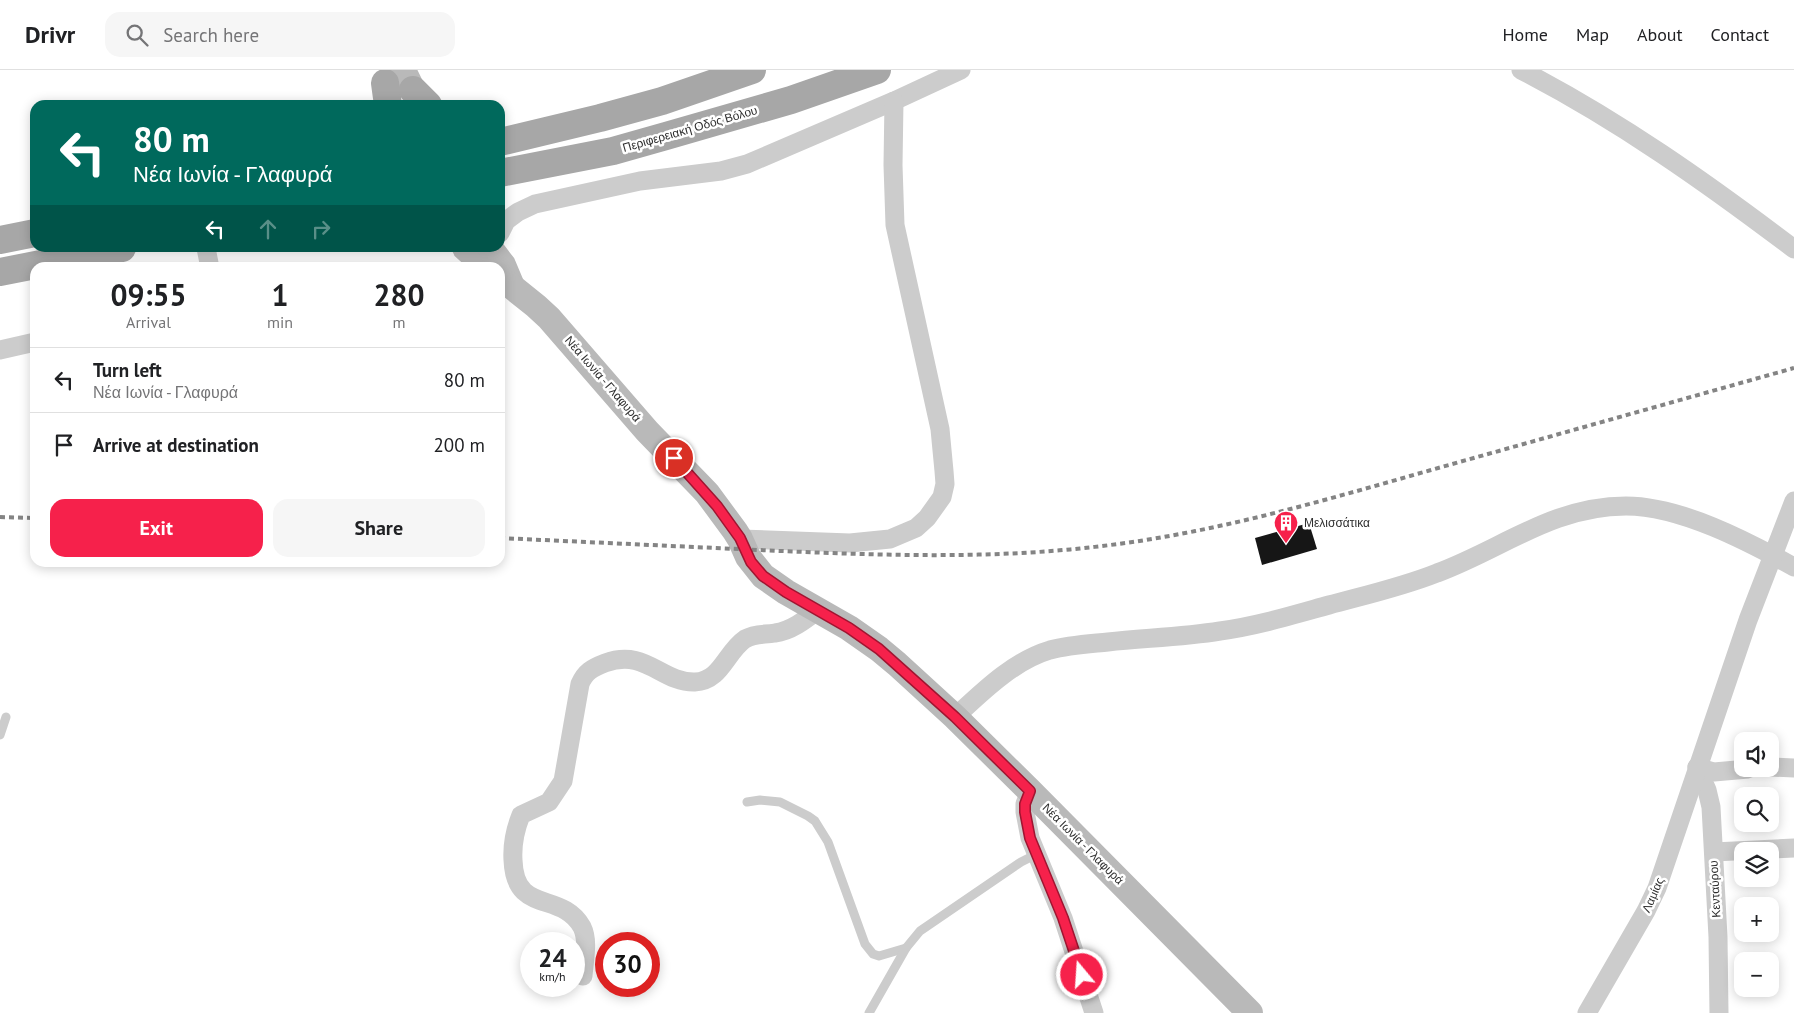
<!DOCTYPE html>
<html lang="en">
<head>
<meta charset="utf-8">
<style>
  :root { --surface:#fff; --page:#f6f6f6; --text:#202124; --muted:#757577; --line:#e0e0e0; --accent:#f6214b }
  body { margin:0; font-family:"PT Sans",sans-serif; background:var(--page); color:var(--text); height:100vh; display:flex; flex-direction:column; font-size:19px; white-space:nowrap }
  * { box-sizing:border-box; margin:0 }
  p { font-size:16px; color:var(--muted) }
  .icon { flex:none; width:28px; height:28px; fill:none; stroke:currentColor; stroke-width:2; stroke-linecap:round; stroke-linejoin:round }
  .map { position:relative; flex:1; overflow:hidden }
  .sheet { position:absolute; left:30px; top:192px; width:475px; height:305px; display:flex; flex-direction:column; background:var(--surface); border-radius:15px; box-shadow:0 2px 12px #0003 }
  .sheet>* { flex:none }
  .guide { position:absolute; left:30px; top:30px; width:475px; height:152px; border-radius:15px; box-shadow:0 2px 12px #0003; background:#00695c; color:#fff; overflow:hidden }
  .tools { position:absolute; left:1734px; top:662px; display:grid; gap:10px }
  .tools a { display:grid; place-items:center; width:45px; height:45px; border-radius:10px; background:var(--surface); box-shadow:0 2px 12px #0003; font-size:25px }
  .speed { position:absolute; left:520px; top:862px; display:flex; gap:10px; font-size:25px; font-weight:700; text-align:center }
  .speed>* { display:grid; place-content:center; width:65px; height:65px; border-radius:50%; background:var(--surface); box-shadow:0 2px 12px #0003; line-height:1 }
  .speed small { font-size:12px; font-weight:400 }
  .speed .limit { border:8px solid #d22; background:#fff; color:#111 }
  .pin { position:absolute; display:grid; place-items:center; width:42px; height:42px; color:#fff; margin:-21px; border:2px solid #fff; border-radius:50%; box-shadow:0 1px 5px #0007 }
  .me { position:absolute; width:55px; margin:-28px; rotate:342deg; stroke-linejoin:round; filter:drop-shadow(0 0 4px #0008) }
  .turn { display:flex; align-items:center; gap:18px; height:105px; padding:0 20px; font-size:22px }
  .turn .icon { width:65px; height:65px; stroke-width:2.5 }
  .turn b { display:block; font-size:35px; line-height:42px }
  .lanes { display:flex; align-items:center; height:48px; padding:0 20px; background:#0003; justify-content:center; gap:25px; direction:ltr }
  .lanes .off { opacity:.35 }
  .eta { display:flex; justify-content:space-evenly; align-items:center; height:85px; text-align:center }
  .eta b { font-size:30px; font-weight:700; line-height:35px }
  .primary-button { display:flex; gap:10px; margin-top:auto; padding:10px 20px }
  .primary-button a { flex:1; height:58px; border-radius:15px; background:var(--accent); color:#fff; font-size:20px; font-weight:700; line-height:58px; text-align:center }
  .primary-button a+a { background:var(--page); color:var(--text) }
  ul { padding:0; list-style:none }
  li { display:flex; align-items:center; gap:15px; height:65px; padding:0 20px; border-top:1px solid var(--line) }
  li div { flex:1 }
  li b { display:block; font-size:19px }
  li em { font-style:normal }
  header { display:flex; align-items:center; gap:30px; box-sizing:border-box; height:70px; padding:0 25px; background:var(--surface); border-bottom:1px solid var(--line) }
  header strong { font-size:24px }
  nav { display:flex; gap:28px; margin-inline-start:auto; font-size:18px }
  .search { width:350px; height:45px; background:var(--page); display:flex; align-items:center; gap:12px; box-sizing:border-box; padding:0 18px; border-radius:15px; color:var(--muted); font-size:19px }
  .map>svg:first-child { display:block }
  .building { fill:#161616 }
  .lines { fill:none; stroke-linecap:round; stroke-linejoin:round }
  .lane { stroke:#ccc; stroke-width:9 }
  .street { stroke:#ccc; stroke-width:19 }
  .secondary { stroke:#b9b9b9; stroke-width:26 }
  .primary { stroke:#a7a7a7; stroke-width:28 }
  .rail { stroke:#848484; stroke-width:4; stroke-dasharray:5 4; stroke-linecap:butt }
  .route-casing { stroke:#a01531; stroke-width:12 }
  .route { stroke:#f6214b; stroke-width:9 }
  .labels { text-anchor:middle; stroke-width:5; stroke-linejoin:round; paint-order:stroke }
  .street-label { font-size:12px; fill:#2f2f2f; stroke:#fff }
  .poi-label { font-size:12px; fill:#2f2f2f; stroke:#fff; text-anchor:start }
</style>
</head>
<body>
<header>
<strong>Drivr</strong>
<div class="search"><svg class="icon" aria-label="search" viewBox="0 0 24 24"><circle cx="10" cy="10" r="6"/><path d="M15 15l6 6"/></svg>Search here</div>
<nav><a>Home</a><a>Map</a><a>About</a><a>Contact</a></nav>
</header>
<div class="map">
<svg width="1794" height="943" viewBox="0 0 1794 943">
  <rect width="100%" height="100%" fill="#fff"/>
  <path class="building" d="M1309,453L1317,479L1262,495L1255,468Z"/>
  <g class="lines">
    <g class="lane">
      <path d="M0,665L6,647"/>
      <path d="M747,732L760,730L780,732L808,746L815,751L828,772L865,874L873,884L879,886L906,878"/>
      <path d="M869,943L906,878L920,861L1021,792L1037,784"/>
    </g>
    <g class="street">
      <path d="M1521,0C1618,50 1707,113 1794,179"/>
      <path d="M500,163L506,151L518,142L535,134L640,111L721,101L747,94L894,31L961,0"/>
      <path d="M206,178L210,198"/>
      <path d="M0,280L35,272"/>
      <path d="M740,469L850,473L890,469L916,458L927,448L942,427L945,414L944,401L940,359L895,155L893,95L894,31"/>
      <path d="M955,647C982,622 1013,591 1050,580C1069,575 1088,574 1108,572C1145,568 1183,567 1220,561C1257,556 1293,545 1329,535C1366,525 1402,517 1437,503C1502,479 1553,436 1626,436C1680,436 1747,471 1794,497"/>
      <path d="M1697,697L1707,720L1711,737L1718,867L1719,943"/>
      <path d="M1697,697L1714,702L1748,699"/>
      <path d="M1770,697L1794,698"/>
      <path d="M1030,721L1025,734V742L1030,768L1063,848L1094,943"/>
      <path d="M1714,782L1794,778"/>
      <path d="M583,906C584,891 589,871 582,857C561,820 515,846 513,790C512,774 515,760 521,745L549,732L563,711L580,614C585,602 592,598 605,593C646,578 661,613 695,612C721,611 726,582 745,569C755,563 764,565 775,563C791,561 805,550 818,540"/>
      <path d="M1587,943L1646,841L1657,818L1748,550L1794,431"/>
    </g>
    <g class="secondary">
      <path d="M403,0L420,35"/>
      <path d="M465,178L487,198"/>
      <path d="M490,178L503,195L511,214"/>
      <path d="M500,207L536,236L549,248L647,361L707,423L735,461L740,469L748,487L763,506L786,522L849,558L879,579L897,594L955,647L1030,721L1250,943"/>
    </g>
    <g class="primary">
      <path d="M385,13L388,35"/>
      <path d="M413,20L428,35"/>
      <path d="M500,72L600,48L662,31L752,0"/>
      <path d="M500,103L613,81L666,66L791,30L877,0"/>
      <path d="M0,170L35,163"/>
      <path d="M0,202L122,178"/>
    </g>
    <g class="rail">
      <path d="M0,447L35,448"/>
      <path d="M500,468C586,472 672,476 758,480C872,485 988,490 1102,476C1214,463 1322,431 1431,400C1552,366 1673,332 1794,298"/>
    </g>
  </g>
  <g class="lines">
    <defs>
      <path id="route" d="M674,388L717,436L740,468L751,492L763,506L786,522L849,558L879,579L955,647L1030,721L1025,734V742L1030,768L1063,848L1082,905"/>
    </defs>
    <use href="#route" class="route-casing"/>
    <use href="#route" class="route"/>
  </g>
  <defs>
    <symbol id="building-pin" viewBox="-11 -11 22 30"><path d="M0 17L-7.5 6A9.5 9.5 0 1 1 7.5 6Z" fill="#f6214b" stroke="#fff"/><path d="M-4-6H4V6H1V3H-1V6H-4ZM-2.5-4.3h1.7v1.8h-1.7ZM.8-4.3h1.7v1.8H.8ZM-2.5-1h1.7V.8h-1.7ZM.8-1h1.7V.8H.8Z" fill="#fff"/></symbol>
  </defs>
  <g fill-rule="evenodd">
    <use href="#building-pin" x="1272" y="439" width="28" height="38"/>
  </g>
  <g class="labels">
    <g class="street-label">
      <text transform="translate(690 59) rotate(-16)" y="4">Περιφερειακή Οδός Βόλου</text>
      <text transform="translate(603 309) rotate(49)" y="4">Νέα Ιωνία - Γλαφυρά</text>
      <text transform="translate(1083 774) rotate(45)" y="4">Νέα Ιωνία - Γλαφυρά</text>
      <text transform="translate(1715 819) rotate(-93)" y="4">Κενταύρου</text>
      <text transform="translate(1653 825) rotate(-66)" y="4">Λαμίας</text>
    </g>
    <g class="poi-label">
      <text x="1304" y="457">Μελισσάτικα</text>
    </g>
  </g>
</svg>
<div class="tools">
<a><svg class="icon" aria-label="sound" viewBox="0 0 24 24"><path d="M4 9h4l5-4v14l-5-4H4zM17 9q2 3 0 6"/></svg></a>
<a><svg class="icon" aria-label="search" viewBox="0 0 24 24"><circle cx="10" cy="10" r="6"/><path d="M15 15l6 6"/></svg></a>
<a><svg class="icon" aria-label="layers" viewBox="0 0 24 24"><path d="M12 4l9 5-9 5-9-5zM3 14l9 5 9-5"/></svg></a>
<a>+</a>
<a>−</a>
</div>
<div class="speed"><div>24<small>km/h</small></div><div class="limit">30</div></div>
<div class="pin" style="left:674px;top:388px;background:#d93025"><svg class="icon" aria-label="arrive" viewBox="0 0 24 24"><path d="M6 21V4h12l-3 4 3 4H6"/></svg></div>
<svg class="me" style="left:1082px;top:905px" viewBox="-20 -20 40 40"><circle r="17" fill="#f6214b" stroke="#fff" stroke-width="3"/><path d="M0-11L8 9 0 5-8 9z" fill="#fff"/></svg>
<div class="guide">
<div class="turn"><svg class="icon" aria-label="left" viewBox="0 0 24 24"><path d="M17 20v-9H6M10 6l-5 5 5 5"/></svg><div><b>80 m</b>Νέα Ιωνία - Γλαφυρά</div></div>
<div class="lanes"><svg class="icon" aria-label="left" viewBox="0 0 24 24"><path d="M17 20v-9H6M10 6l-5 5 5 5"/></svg><svg class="icon off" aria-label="ahead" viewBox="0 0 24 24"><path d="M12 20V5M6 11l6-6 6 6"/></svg><svg class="icon off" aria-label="right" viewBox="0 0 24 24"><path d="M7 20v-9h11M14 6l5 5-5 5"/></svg></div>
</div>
<section class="sheet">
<div class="eta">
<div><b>09:55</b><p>Arrival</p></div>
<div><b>1</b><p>min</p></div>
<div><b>280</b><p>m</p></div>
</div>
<ul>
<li><svg class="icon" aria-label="left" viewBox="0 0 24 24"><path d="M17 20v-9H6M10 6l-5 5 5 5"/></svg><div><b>Turn left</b><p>Νέα Ιωνία - Γλαφυρά</p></div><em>80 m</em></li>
<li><svg class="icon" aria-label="arrive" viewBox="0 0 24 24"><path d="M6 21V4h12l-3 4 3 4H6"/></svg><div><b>Arrive at destination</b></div><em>200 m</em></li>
</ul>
<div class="primary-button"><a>Exit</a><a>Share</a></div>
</section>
</div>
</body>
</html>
